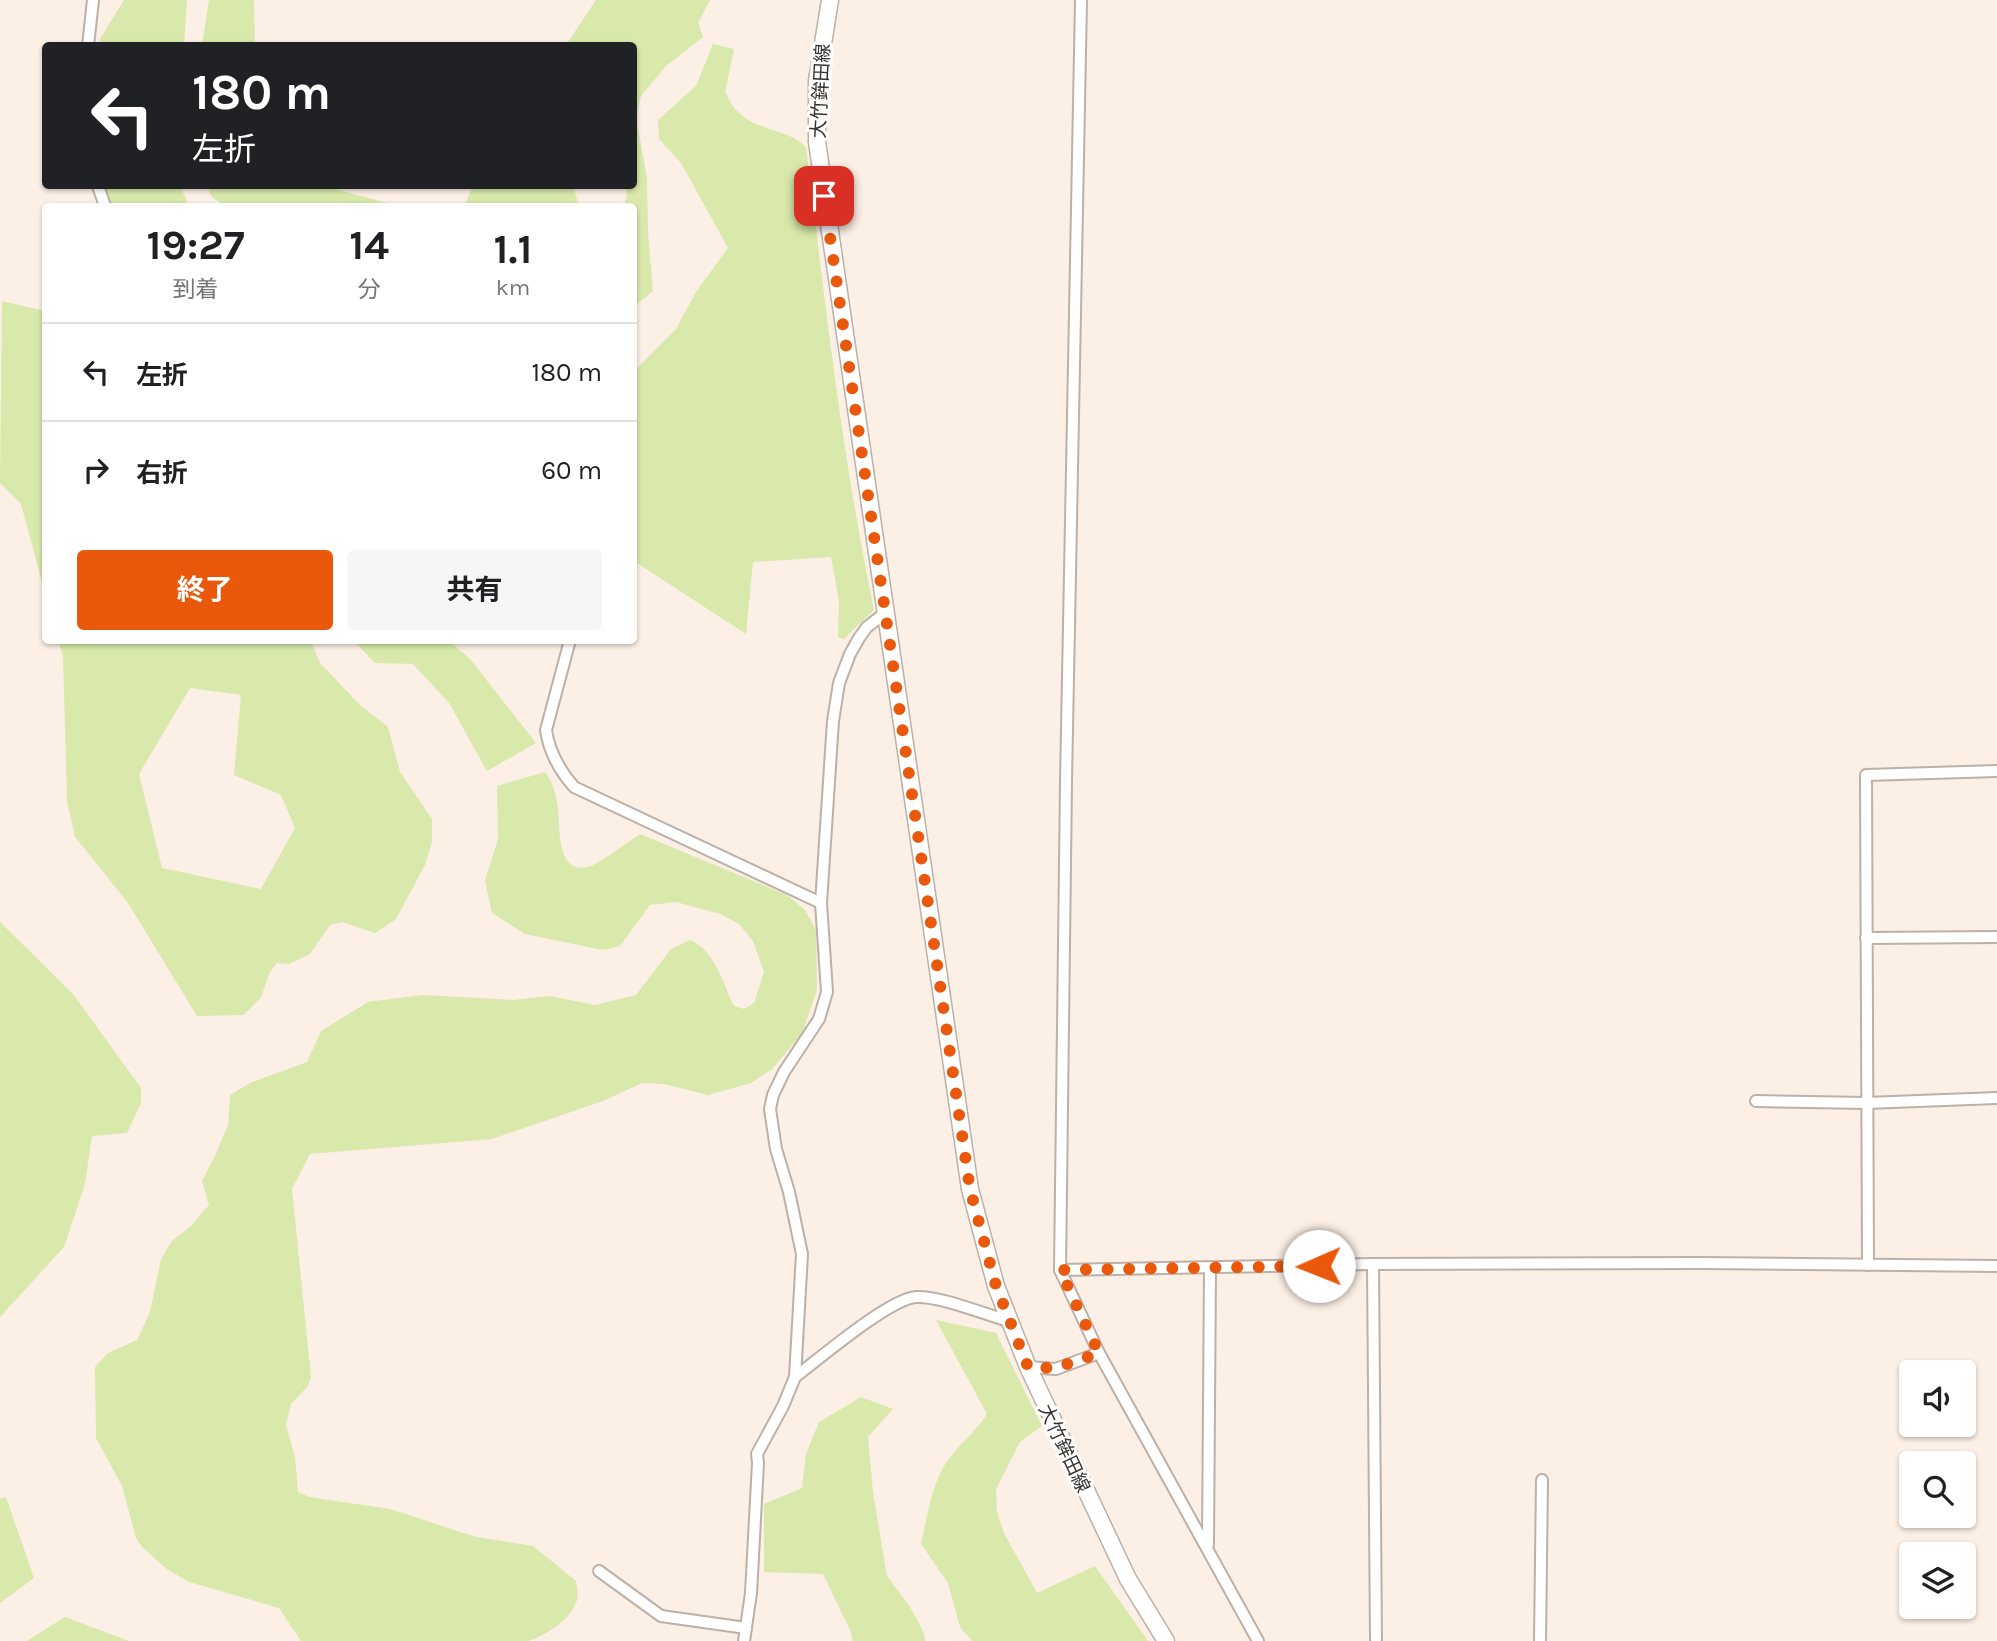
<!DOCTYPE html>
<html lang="ja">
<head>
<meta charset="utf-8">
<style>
  :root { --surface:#fff; --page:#f6f6f6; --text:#202124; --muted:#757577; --line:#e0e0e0; --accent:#ea580c }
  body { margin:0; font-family:Karla,"Noto Sans JP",sans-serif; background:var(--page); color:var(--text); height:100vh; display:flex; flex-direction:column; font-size:26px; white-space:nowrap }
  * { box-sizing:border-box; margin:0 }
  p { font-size:23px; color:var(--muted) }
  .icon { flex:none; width:38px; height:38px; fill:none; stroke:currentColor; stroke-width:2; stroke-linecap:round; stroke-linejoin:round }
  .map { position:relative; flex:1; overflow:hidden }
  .drawer { position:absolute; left:42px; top:203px; width:595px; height:441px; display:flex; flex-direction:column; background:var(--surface); border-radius:7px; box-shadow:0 2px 5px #0004 }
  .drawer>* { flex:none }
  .top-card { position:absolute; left:42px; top:42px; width:595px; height:147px; border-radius:7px; box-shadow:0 2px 5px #0004; background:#202124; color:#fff; overflow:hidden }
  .tools { position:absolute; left:1899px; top:1360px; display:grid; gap:14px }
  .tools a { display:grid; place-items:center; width:77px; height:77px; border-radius:7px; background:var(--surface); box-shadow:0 2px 5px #0004; font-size:35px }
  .pin { position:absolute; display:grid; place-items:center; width:60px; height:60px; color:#fff; margin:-30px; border-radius:14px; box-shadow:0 4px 10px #0006 }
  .me { position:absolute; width:77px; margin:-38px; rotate:269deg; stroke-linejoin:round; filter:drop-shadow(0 0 5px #0008) }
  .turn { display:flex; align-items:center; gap:24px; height:147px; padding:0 35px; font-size:32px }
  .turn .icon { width:91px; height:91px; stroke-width:2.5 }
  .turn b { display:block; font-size:49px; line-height:60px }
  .eta { display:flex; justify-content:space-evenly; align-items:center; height:119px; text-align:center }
  .eta b { font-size:42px; font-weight:700; line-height:49px }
  .button { display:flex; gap:14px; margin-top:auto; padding:14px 35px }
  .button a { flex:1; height:80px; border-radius:7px; background:var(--accent); color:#fff; font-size:28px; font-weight:700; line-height:80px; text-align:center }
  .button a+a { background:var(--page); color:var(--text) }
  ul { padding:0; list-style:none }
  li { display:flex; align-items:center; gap:21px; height:98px; padding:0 35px; border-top:2px solid var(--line) }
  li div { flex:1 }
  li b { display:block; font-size:26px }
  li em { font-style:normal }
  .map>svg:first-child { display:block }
  .green { fill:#d8e9ab; fill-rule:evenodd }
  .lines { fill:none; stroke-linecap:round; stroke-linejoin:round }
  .minor-casing { stroke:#bcb0a7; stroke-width:14 }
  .secondary-casing { stroke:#bcb0a7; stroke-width:19 }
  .minor { stroke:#fff; stroke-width:10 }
  .secondary { stroke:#fff; stroke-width:16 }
  .route { stroke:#ea580c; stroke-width:12; stroke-dasharray:0 21.6 }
  .labels { text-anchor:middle; stroke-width:6; stroke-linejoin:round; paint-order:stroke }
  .street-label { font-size:19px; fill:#36312e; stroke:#fff }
</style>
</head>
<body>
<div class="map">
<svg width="1997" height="1641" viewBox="0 0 1997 1641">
  <rect width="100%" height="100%" fill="#fcefe5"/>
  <g class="green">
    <path d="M124,0H187L184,45H101L100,39Z"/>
    <path d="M209,0H254L255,45H202Z"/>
    <path d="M596,0H710L698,23L703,37L666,66L641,96L636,118L647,178L648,232L653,291L634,307V206H624L627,196L626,186H634V46L566,45Z"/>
    <path d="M713,44L734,49L725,92C728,98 732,106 737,111C755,131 787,128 806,147C825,302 842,457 874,610L844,639L838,637L839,601L831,557L753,562L746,634L634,561V371L676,329L696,292L728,248L681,163L659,139L658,120L696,86Z"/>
    <path d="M107,186H180L189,206H105Z"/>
    <path d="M207,186H324L399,206H224L211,196Z"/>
    <path d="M473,186H573L579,206H464Z"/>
    <path d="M2,301L45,311V593L21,504L0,483Z"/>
    <path d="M58,641H311L320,663L361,706L388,727L400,772L432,819V842L425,865L396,919L375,933L342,922L330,925L310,954L289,964L277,963L270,972L261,997L244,1015L197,1016L128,903L75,837L67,801L63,656ZM190,688L241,695L234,775L281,795L295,828L261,889L162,868L139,774Z"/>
    <path d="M354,641H450L470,659L536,743L487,771L449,703L413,664L375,663Z"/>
    <path d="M545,772C552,781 555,791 557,802C561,820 554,875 588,867C599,864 628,842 640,834L787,895L805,910L816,930L817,990L802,1034L771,1070L751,1083L708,1095L664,1084L642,1083L603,1101L492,1139L310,1154L292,1189L311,1377L307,1387L291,1404L286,1425L295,1457L298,1492L309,1497L390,1509L476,1537L533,1546L576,1581C577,1588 579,1596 576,1603C569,1621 545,1636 528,1641H301L279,1608L189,1582L168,1570L142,1547L136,1538L122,1486L96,1438L95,1367L108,1353L137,1340L150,1312L161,1259L172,1241L190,1227L209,1205L202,1181L214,1158L228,1125L230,1095L250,1083L307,1062L321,1031L368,1002L422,995L514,1000L549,996L595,1005L636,995L671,949L690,940C715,950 723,984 734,1006L744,1009L754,1003L764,972L753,941L739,924L720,914L676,902L650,905L620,946L603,950L525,934L492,913L485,880L498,839L497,786Z"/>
    <path d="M0,922L73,994L141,1088V1103L127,1133L92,1136L85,1184L64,1247L0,1317Z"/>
    <path d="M936,1320L996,1333L1042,1426L1020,1442L996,1489L997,1512L1004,1533L1037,1593L1095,1566L1148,1641H972L960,1627L948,1583L921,1544C928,1515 932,1479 951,1456C963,1441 977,1430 987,1414Z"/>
    <path d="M861,1397L893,1409L868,1437L873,1492L887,1576L910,1607L924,1633L925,1641H853L850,1630L823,1574L764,1572V1504L802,1488L806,1454L819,1422Z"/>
    <path d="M6,1497L34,1578L0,1603V1499Z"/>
    <path d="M65,1617L129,1641H27Z"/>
  </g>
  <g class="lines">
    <defs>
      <g id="minor">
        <path d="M1081,0L1066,782L1060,1270L1099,1353L1258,1641"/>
        <path d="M88,46L93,0"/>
        <path d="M98,186L105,206"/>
        <path d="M570,640L546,730C549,751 560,771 574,787L821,903"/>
        <path d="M1866,938L1997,937"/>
        <path d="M1756,1101L1866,1103L1997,1098"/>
        <path d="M1373,1264L1376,1641"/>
        <path d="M1868,1265L1866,775L1997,771"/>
        <path d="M1060,1270L1373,1264L1701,1263L1997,1266"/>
        <path d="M1028,1367L1056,1369L1099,1353"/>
        <path d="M795,1377C819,1359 889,1299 916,1297C941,1296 983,1314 1009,1321"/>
        <path d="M1208,1545L1210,1268"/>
        <path d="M599,1571L661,1616L746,1628"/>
        <path d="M744,1641L751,1593L758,1463L757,1454L783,1406L795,1377L802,1254L789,1192L776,1149L770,1109L773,1095L784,1072L819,1019L827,992L821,903L833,721L839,683L850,654L859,638L867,627L885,613"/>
        <path d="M1540,1641L1542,1480"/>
      </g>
      <path id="secondary" d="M830,0L817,81V142L970,1189L996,1286L1028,1367L1128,1579L1166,1641"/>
    </defs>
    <use href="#minor" class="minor-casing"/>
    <use href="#secondary" class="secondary-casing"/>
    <use href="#minor" class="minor"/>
    <use href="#secondary" class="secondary"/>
  </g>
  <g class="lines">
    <path class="route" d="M824,196L970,1189L996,1286L1028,1367L1056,1368L1099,1353L1060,1270L1319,1266"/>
  </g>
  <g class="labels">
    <g class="street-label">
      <text transform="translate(820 91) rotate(-87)" y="7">大竹鉾田線</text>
      <text transform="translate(1065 1448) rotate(65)" y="7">大竹鉾田線</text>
    </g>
  </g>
</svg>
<div class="tools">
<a><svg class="icon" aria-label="sound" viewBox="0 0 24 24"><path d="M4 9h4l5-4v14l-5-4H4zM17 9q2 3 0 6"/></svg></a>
<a><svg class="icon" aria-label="search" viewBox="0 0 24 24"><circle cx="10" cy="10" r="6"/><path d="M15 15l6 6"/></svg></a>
<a><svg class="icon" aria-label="layers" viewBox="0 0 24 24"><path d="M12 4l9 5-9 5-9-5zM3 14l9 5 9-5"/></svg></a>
</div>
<div class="pin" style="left:824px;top:196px;background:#d93025"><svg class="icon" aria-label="arrive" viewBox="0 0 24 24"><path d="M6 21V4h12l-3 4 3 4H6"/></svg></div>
<svg class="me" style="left:1319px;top:1266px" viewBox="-20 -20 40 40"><circle r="19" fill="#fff"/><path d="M0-13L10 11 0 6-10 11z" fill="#ea580c"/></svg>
<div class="top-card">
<div class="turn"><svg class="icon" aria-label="left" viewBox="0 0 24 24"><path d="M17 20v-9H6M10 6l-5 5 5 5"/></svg><div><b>180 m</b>左折</div></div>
</div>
<section class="drawer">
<div class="eta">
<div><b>19:27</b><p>到着</p></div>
<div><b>14</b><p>分</p></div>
<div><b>1.1</b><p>km</p></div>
</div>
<ul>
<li><svg class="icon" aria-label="left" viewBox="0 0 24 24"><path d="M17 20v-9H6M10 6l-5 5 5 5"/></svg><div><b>左折</b></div><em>180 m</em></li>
<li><svg class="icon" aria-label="right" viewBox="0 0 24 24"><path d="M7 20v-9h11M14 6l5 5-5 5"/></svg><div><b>右折</b></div><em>60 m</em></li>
</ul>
<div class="button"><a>終了</a><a>共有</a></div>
</section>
</div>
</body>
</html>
